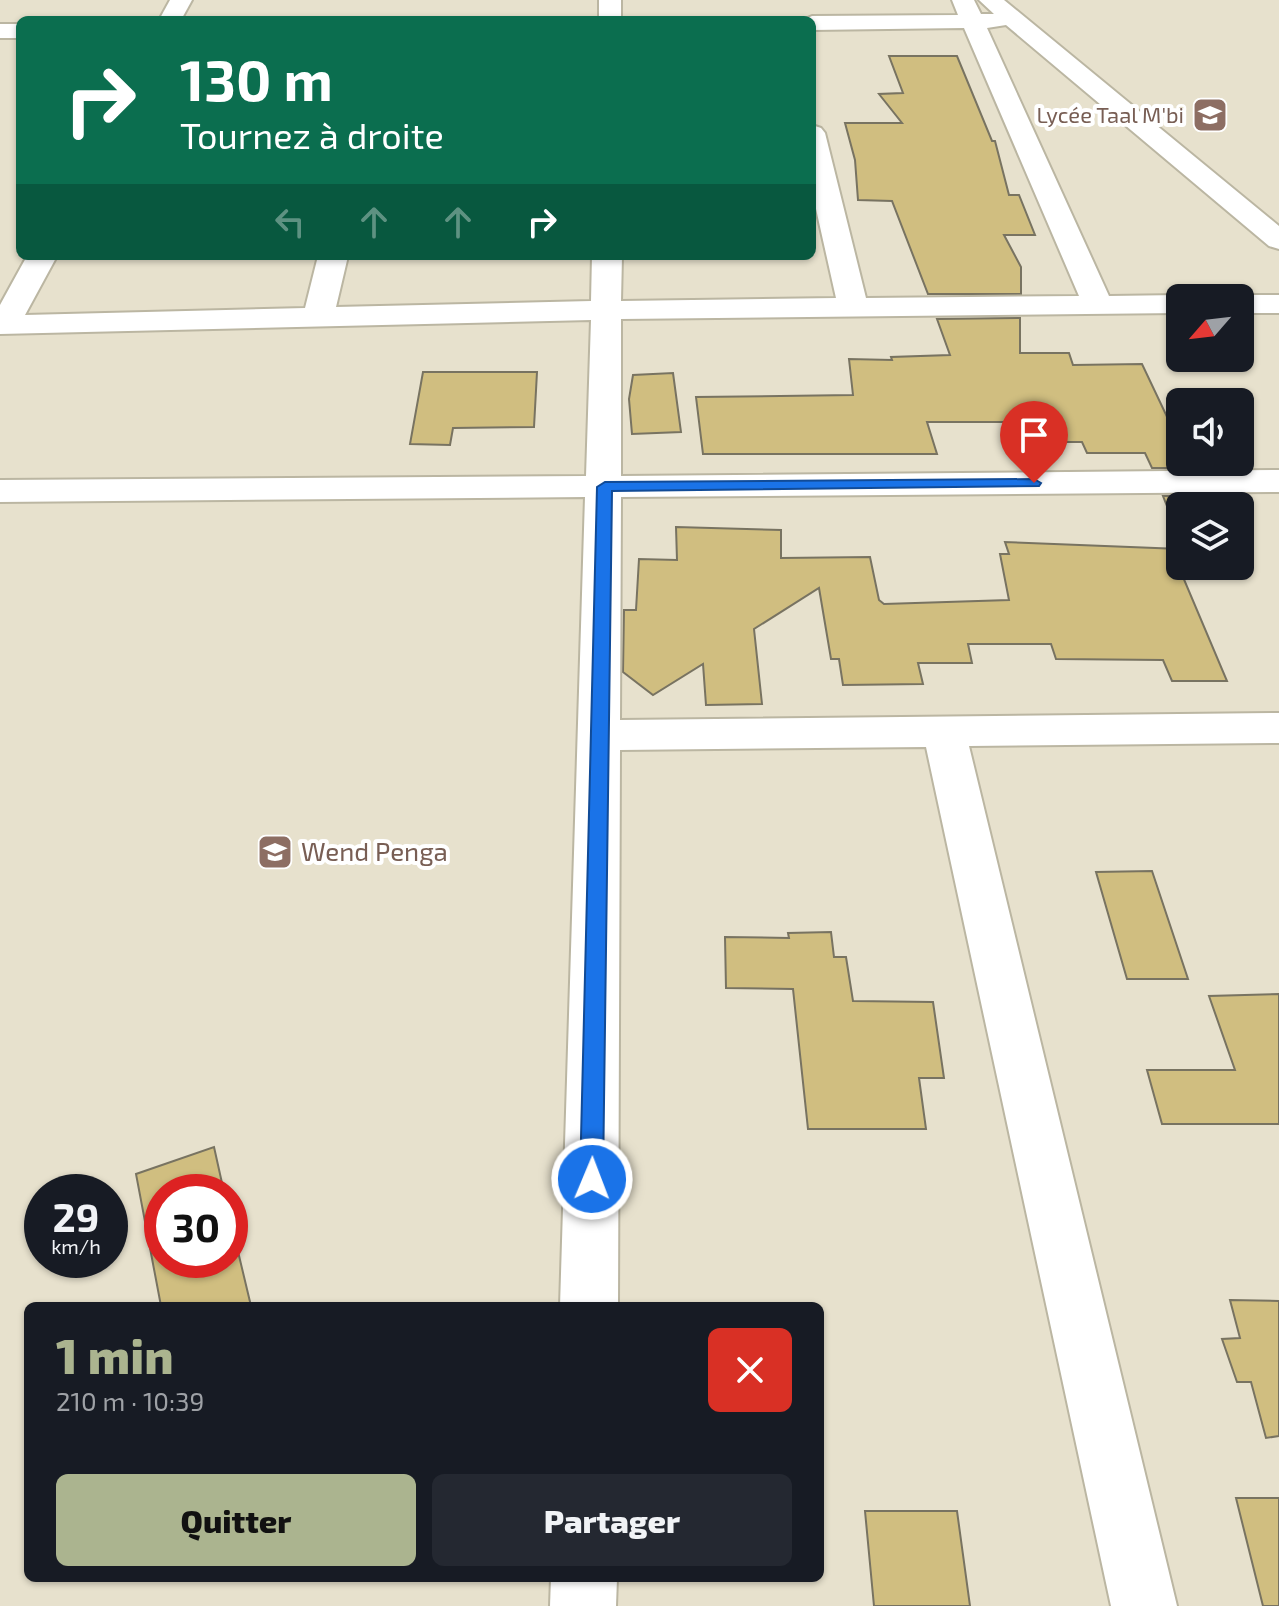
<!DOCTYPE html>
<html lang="fr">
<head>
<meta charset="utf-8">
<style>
  :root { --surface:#171b24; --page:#242831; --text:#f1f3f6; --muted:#9ea1a6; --accent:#abb48f }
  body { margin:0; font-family:"Exo 2",sans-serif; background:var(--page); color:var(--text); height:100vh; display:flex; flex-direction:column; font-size:30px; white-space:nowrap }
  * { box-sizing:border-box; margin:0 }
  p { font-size:26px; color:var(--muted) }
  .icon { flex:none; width:44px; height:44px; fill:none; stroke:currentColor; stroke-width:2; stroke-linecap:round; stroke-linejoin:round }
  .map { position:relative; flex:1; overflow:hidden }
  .details { position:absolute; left:24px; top:1302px; width:800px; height:280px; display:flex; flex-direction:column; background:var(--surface); border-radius:12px; box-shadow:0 2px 6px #0004 }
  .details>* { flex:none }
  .hud { position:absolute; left:16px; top:16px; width:800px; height:244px; border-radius:12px; box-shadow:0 2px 6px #0004; background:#0b6e4f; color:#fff; overflow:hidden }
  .needle { width:52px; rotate:242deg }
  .controls { position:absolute; left:1166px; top:284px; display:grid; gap:16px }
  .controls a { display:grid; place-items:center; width:88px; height:88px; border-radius:12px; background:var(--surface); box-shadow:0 2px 6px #0004; font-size:40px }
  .speed { position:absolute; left:24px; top:1174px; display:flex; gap:16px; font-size:40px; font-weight:700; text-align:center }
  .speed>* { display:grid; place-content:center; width:104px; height:104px; border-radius:50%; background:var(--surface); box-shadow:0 2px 6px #0004; line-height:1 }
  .speed small { font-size:20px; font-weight:400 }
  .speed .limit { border:12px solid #d22; background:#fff; color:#111 }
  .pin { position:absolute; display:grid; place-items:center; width:68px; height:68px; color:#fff; margin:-82px -34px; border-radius:50% 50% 50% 0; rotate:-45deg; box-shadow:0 0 8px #0007 }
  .pin .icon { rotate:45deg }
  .me { position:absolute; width:88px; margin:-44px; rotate:1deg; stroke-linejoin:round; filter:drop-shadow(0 0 6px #0008) }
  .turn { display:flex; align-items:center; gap:28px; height:168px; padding:0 32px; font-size:36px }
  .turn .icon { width:104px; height:104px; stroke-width:2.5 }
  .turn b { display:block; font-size:56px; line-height:68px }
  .lanes { display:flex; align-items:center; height:76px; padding:0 32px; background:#0003; justify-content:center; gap:40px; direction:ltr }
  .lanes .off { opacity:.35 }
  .round { display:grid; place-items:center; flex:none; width:84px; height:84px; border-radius:12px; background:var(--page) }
  .head { display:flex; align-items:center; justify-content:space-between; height:136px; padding:0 32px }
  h1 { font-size:48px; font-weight:800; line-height:60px; color:var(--accent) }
  .button { display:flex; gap:16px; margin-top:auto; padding:16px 32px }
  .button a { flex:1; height:92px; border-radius:12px; background:var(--accent); color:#111; font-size:32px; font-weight:800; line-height:92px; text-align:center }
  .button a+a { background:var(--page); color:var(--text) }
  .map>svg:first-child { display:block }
  .building { fill:#d0be80; stroke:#787361; stroke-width:2 }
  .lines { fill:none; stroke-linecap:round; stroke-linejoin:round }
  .minor-casing { stroke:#bbb6a2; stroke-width:4 }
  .minor { fill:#fff; fill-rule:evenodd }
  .route { fill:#1a73e8; stroke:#114b97; stroke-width:2 }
  .labels { text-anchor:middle; stroke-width:8; stroke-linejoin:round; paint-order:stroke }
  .far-education-label { font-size:22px; fill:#785e54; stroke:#fff; text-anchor:end }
  .education-label { font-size:26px; fill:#785e54; stroke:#fff; text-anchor:start }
</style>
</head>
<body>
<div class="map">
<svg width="1279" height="1606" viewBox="0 0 1279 1606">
  <rect width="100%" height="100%" fill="#e7e1cd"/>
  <g class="building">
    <path d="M889,56H957L992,141H995L1009,195H1019L1035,235H1004L1021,267V294H928L892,201L858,200L855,160L845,123H902L879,94L903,93Z"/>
    <path d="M1020,318V353H1069L1073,365L1142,364L1169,421H1180V468H1152L1145,453H1087L1082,442H1062L1054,422H927L937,454H703L696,397L853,395L849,359L892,360L891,357L950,355L937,319Z"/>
    <path d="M423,372H537L534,427L453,428L450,445L410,444Z"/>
    <path d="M673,373L681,432L632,434L629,399L633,375Z"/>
    <path d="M1163,496H1180V534H1178Z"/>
    <path d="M676,527L781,530V558L870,557L879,600L884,604L1009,600L1000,554H1009L1005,542L1180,549V570L1227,681H1172L1163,660L1056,659L1051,644H968L972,663H918L923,684L843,685L839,659H831L819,588L754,629L762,704L706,705L703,664L653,695L623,672L624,610H636L639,559L677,560Z"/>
    <path d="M1152,871L1188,979H1127L1096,872Z"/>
    <path d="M831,932L834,957H846L853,1001L933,1002L944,1078H919L926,1129H808L793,989L726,988L725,937L789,938L788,933Z"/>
    <path d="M1279,994V1124H1162L1147,1070H1235L1209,996Z"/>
    <path d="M214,1147L224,1192H162V1260H230V1218L251,1306H161L136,1174Z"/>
    <path d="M1230,1300L1279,1301V1436L1266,1438L1251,1382H1237L1222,1339L1240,1338Z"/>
    <path d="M1236,1498H1279V1606H1263Z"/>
    <path d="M865,1511H957L970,1606H874Z"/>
  </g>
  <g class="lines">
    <defs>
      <g id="minor">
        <path d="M170,0H192L181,20H159Z"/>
        <rect x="599" y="0" width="22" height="20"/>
        <path d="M952,0H974L981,14H994L979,0H1004L1279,226V249L1269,246L1006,25L987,28L1109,296L1180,295L1191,298H1180V313L621,319V476L1279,470V492L621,497L620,720L1279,713V743L969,746L1177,1606H1111L926,747L620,750L618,1306H560L585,497L0,502V480L586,476L591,320L0,334V305L27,256H57L25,315L305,308L318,256H348L336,307L591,301L592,256H622L621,301L836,298L812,191V125L821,128L825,133L866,298L1079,296L964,28L812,30V20H803L812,16L958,15Z"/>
        <rect x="0" y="24" width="20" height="14"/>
        <path d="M1240,295H1279V313H1240V298H1229Z"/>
        <path d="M551,1578H617L616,1606H550Z"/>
      </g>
    </defs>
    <use href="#minor" class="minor-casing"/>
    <use href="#minor" class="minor"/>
  </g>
  <path class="route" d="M1034,479L1041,483L1039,486L612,491L603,1179L600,1186L592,1189L584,1186L580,1179L597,487L605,482Z"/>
  <defs>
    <symbol id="school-square" viewBox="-11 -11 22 22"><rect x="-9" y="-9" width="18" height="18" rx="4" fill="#8d6e63" stroke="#fff"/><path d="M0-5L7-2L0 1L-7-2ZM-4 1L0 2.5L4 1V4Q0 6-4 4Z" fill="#fff"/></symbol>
  </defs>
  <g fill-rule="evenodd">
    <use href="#school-square" x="1190" y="95" width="40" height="40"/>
    <use href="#school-square" x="255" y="832" width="40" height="40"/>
  </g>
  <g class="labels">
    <g class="far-education-label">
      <text x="1184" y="123">Lycée Taal M'bi</text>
    </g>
    <g class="education-label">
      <text x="301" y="861">Wend Penga</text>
    </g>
  </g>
</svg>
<div class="controls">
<a><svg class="needle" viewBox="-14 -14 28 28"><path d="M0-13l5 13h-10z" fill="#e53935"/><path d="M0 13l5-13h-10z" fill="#9ea1a6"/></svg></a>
<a><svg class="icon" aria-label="sound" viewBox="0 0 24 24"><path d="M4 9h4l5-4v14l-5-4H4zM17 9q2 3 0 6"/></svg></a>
<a><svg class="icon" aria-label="layers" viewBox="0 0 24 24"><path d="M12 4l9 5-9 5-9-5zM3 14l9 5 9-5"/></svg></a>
</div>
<div class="speed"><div>29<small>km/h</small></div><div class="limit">30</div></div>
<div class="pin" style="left:1034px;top:483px;background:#d93025"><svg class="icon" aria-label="arrive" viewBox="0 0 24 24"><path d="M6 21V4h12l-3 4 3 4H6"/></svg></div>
<svg class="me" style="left:592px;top:1179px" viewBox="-20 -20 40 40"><circle r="17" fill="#1a73e8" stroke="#fff" stroke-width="3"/><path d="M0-11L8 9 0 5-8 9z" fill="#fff"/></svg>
<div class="hud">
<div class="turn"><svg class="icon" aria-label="right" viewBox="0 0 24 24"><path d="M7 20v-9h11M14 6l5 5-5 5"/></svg><div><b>130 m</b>Tournez à droite</div></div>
<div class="lanes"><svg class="icon off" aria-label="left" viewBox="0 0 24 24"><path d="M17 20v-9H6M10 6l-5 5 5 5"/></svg><svg class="icon off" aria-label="ahead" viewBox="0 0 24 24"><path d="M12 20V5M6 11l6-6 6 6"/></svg><svg class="icon off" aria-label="ahead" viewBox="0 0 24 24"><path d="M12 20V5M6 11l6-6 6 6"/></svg><svg class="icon" aria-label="right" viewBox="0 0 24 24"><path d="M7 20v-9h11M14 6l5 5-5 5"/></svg></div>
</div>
<section class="details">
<div class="head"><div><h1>1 min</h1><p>210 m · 10:39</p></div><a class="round" style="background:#d93025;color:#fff"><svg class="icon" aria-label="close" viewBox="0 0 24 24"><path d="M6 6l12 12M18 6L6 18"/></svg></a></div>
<div class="button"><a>Quitter</a><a>Partager</a></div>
</section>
</div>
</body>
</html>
